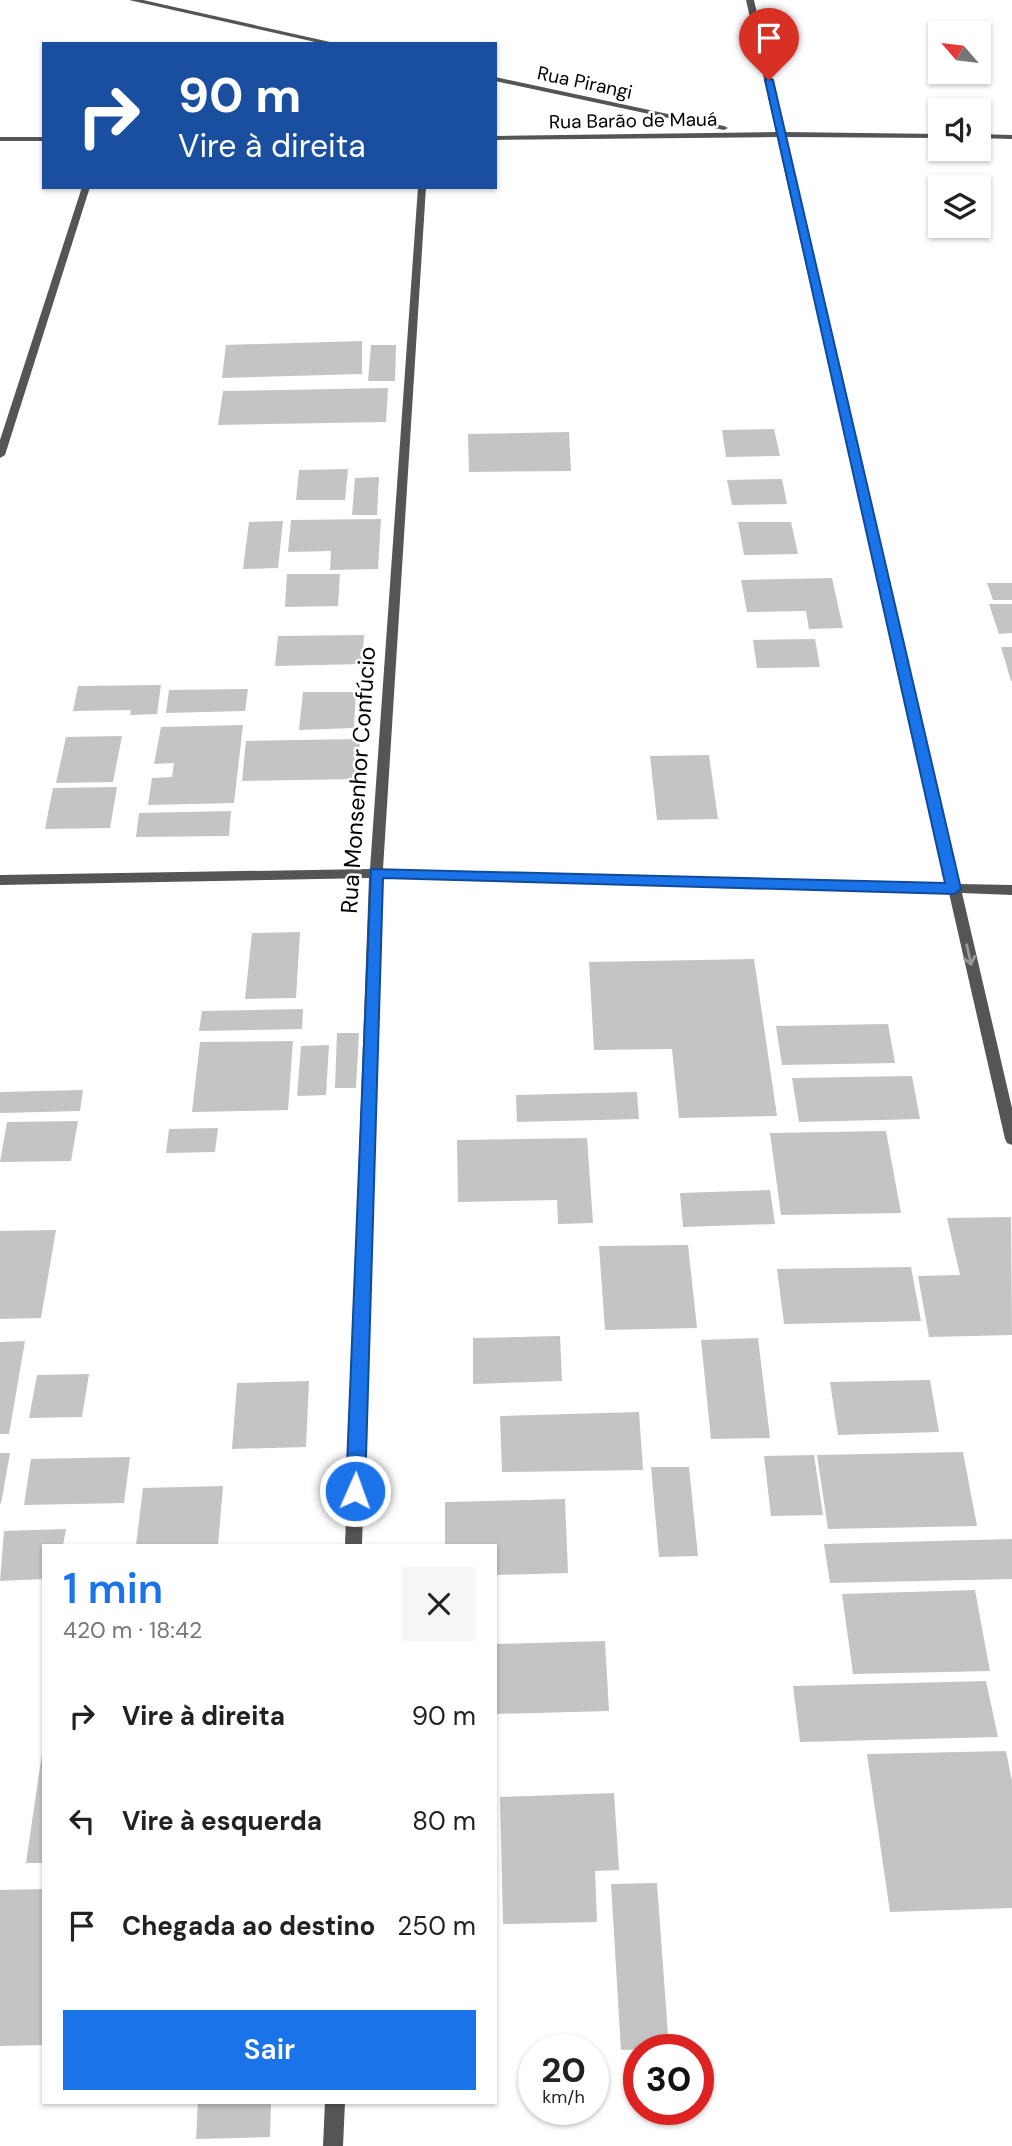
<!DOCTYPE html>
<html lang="pt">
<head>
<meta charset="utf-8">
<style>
  :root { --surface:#fff; --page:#f6f6f6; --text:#222; --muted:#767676; --accent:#1a73e8 }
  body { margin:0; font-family:"DM Sans",sans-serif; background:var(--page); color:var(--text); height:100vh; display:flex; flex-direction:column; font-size:26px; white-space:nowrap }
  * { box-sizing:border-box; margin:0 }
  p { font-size:23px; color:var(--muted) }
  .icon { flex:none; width:38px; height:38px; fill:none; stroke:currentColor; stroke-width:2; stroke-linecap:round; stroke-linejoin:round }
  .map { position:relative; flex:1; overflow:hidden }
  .sheet { position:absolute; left:42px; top:1544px; width:455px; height:560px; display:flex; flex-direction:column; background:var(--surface); border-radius:0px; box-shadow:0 2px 5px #0004 }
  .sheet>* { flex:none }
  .guide { position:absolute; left:42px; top:42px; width:455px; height:147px; border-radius:0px; box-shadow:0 2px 5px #0004; background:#1a4fa0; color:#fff; overflow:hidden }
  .needle { width:46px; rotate:298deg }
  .controls { position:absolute; left:928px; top:21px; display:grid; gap:14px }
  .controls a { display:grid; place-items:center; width:63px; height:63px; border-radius:0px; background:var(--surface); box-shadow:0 2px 5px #0004; font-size:35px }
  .speed { position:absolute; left:518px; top:2034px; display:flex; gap:14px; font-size:35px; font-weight:700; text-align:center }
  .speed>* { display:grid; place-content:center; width:91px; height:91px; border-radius:50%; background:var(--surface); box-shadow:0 2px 5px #0004; line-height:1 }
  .speed small { font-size:18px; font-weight:400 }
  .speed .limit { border:10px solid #d22; background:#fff; color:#111 }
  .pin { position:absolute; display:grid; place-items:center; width:60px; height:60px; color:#fff; margin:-72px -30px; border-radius:50% 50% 50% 0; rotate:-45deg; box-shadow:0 0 7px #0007 }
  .pin .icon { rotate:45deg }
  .me { position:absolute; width:77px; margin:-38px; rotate:2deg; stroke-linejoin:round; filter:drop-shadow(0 0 5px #0008) }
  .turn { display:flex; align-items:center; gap:24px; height:147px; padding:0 21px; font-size:32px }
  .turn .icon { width:91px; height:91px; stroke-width:2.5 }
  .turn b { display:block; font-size:49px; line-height:60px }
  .round { display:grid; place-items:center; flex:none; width:74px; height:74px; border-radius:0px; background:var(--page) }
  .overview { display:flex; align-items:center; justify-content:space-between; height:119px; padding:0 21px }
  h1 { font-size:42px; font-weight:600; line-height:52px; color:var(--accent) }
  .button { display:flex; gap:14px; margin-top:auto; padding:14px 21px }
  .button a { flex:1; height:80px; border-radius:0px; background:var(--accent); color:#fff; font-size:28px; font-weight:600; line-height:80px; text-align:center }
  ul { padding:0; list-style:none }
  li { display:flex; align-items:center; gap:21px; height:105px; padding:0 21px }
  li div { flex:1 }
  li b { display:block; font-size:26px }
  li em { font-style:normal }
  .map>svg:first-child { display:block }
  .building { fill:#c4c4c4 }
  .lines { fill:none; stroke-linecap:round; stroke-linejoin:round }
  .street { fill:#555; fill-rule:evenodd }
  .oneway { stroke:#999 }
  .route { fill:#1a73e8; stroke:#114b97; stroke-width:2 }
  .labels { text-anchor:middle; stroke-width:5; stroke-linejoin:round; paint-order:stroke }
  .far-street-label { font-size:19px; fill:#000; stroke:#fff }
  .street-label { font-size:23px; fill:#000; stroke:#fff }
</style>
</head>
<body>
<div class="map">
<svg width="1012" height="2146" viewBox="0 0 1012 2146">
  <rect width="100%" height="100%" fill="#fff"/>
  <g class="building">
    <path d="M362,341V374L222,378L226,345Z"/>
    <path d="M371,345H396L395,381H368Z"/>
    <path d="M388,388L386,422L218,425L223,391Z"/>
    <path d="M774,429L780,456L726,457L722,430Z"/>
    <path d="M569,432L571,471L469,472L468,434Z"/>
    <path d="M348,469L345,500H296L299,470Z"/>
    <path d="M379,477L377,515H352L355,478Z"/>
    <path d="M782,479L787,504L732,505L727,480Z"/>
    <path d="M381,519L378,569L330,570L331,551L288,552L291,520Z"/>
    <path d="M283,521L278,568L243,569L249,522Z"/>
    <path d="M738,522H791L798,554L744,555Z"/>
    <path d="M287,574H340L338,606L285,607Z"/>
    <path d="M832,578L843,628L809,629L806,611L747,612L741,580Z"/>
    <path d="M987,583H1012V600H993Z"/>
    <path d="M989,604H1012V633L999,634Z"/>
    <path d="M364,635L362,664L275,666L278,636Z"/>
    <path d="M815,639L820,667L757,668L753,640Z"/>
    <path d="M1001,647H1012V681H1011Z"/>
    <path d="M161,685L157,714L130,715L131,710L73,711L78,686Z"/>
    <path d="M248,689L245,711L166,713L169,690Z"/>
    <path d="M303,692H356L354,728L299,730Z"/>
    <path d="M243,725L234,803L148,805L152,778L172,777L174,763L154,764L161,727Z"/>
    <path d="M122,736L113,782L56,783L66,737Z"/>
    <path d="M360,739L358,779L242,781L246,741Z"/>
    <path d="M709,755L718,819L657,820L650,756Z"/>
    <path d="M117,787L110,828L45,829L53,788Z"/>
    <path d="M231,811L229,836L136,837L139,813Z"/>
    <path d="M300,932L296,998L245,999L252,933Z"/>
    <path d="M754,959L777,1116L679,1118L672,1049L594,1050L589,962Z"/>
    <path d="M303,1009L302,1029L199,1031L202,1011Z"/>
    <path d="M888,1024L895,1063L782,1065L776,1026Z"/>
    <path d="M337,1033H359L356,1088H335Z"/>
    <path d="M293,1041L288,1110L192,1112L200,1042Z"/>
    <path d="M329,1045L326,1095L297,1096L301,1046Z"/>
    <path d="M912,1076L920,1119L799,1122L792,1078Z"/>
    <path d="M83,1090L80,1111L0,1113V1092Z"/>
    <path d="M637,1092L639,1119L517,1122L516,1095Z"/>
    <path d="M78,1121L71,1161L0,1162L7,1122Z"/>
    <path d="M218,1128L215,1152L166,1153L169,1129Z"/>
    <path d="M886,1131L901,1213L781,1215L770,1133Z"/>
    <path d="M587,1138L593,1223L558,1224L557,1200L458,1202L457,1140Z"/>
    <path d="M770,1190L775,1224L683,1227L680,1193Z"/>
    <path d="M1011,1217L1012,1335L929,1337L918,1276L960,1275L947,1218Z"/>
    <path d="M56,1230L41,1318L0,1319V1231Z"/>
    <path d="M688,1245L697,1328L605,1330L599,1246Z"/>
    <path d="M911,1267L921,1321L784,1324L777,1269Z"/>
    <path d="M560,1336L562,1381L473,1384V1338Z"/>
    <path d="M758,1338L770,1438L711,1439L701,1340Z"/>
    <path d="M25,1341L9,1434H0V1342Z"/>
    <path d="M89,1374L82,1417L29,1418L37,1375Z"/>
    <path d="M930,1380L939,1432L838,1435L830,1382Z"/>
    <path d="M309,1381L306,1447L232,1449L237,1383Z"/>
    <path d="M639,1412L643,1470L502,1472L500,1416Z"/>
    <path d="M963,1452L977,1526L828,1529L817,1455Z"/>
    <path d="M0,1453H10L1,1504L0,1503Z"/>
    <path d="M814,1455L823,1515L771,1516L764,1456Z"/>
    <path d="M130,1457L124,1503L24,1505L31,1459Z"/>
    <path d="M651,1467H689L698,1556L659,1557Z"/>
    <path d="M223,1486L218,1545H136L143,1488Z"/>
    <path d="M565,1499L568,1573L495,1575V1545H445V1502Z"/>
    <path d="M66,1529L63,1545H44V1579L0,1581L4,1531Z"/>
    <path d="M1012,1539V1579L830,1583L824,1544Z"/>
    <path d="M975,1590L990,1671L853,1674L842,1594Z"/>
    <path d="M605,1641L609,1711L495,1714V1644Z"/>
    <path d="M986,1681L998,1737L800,1742L793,1686Z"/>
    <path d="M1006,1751L1012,1781V1908L890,1912L867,1754Z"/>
    <path d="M42,1753L44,1863H26Z"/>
    <path d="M614,1793L619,1870L595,1871L597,1922L503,1924L500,1797Z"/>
    <path d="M657,1883L669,2049L621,2050L611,1884Z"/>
    <path d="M44,1889V2045L0,2046V1890Z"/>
    <path d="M198,2102H271L270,2137L196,2139Z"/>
  </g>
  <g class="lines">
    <g class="street">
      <path d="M129,0H143L339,44H324Z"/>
      <path d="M746,0H754L784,132L940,134V138L785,137L960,884L1012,885V895L962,893L1012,1108V1145L1007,1143L1005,1139L949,893L382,878L362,1545H345L369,878L0,885V875L370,869L418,187H426L383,869L947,884L777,137L495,140V136L776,132Z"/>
      <path d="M495,77L724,126L728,128L724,130L495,81Z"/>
      <path d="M978,134L1012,135V139L978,138Z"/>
      <rect x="0" y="137" width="44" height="4"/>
      <path d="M82,187H90L5,455L0,458V440Z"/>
      <path d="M325,2102H345L343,2146H323Z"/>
    </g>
  </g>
  <defs><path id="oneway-shaft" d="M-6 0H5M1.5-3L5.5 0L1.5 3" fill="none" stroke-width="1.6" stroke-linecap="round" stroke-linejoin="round" transform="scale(1.75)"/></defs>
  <use class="oneway" href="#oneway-shaft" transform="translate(969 955) rotate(77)"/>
  <path class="route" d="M769,78L773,80L961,889L954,894L383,878L365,1491L362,1498L355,1500L348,1498L346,1491L371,869L945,883L765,80Z"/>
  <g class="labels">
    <g class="far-street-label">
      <text transform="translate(585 82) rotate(12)" y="7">Rua Pirangi</text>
      <text transform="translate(633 120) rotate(-1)" y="7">Rua Barão de Mauá</text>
    </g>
    <g class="street-label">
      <text transform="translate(358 780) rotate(-86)" y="8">Rua Monsenhor Confúcio</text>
    </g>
  </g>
</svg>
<div class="controls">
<a><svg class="needle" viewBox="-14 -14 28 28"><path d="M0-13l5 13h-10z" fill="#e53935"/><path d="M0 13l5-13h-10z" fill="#767676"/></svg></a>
<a><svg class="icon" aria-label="sound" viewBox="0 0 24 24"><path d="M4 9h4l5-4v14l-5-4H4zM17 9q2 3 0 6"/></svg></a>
<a><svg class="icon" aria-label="layers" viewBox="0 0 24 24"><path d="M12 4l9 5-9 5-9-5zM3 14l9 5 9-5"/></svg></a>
</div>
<div class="speed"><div>20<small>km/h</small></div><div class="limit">30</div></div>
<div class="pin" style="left:769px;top:80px;background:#d93025"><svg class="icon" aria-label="arrive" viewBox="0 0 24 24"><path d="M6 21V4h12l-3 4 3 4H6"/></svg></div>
<svg class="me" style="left:355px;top:1491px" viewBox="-20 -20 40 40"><circle r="17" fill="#1a73e8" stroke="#fff" stroke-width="3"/><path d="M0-11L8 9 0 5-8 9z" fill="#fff"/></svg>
<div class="guide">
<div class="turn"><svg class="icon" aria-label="right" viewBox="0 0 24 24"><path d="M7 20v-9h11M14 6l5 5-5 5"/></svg><div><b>90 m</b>Vire à direita</div></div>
</div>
<section class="sheet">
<div class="overview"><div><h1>1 min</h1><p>420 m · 18:42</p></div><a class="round"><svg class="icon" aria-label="close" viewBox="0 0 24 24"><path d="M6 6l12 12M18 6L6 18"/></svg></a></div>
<ul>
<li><svg class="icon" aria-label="right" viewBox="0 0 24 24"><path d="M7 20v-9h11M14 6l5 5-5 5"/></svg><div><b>Vire à direita</b></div><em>90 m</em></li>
<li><svg class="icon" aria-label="left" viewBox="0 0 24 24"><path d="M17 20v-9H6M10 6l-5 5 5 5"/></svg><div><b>Vire à esquerda</b></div><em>80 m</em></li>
<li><svg class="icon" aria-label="arrive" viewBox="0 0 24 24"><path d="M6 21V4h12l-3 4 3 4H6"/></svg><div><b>Chegada ao destino</b></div><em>250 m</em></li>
</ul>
<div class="button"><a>Sair</a></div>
</section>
</div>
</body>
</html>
